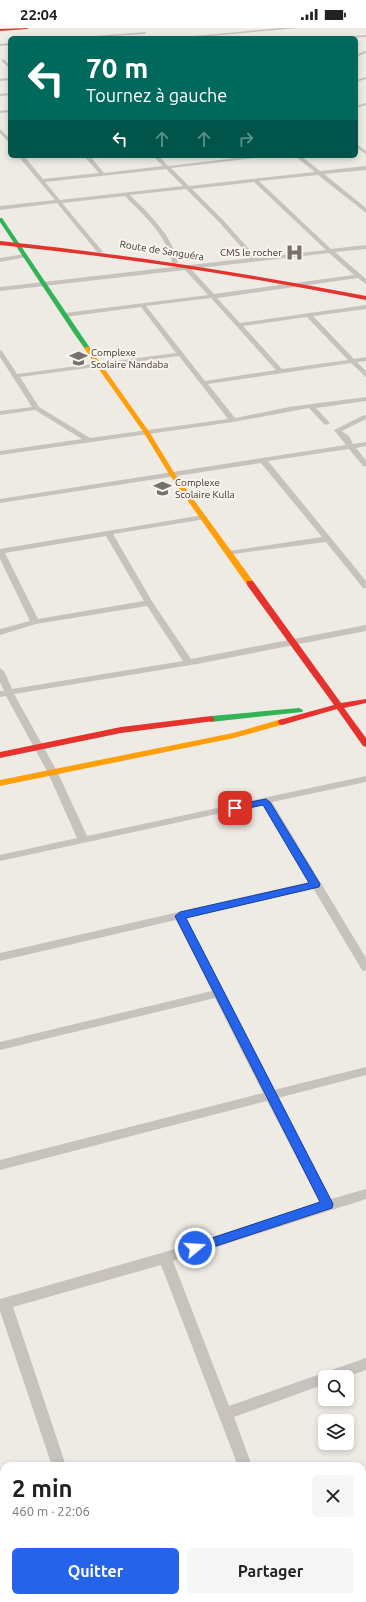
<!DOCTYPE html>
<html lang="fr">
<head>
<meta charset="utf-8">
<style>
  :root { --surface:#fff; --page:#f6f6f6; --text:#222; --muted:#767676; --accent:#2563eb }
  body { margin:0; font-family:Ubuntu,sans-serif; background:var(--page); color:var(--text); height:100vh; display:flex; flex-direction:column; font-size:15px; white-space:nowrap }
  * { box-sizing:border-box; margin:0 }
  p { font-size:13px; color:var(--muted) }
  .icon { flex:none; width:22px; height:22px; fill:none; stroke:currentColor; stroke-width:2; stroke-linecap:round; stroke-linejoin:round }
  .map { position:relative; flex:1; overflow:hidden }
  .sheet { position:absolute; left:0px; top:1434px; width:366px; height:140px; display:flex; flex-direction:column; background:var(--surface); border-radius:12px 12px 0 0; box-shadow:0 2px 6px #0003 }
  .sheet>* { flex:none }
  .hud { position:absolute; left:8px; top:8px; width:350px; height:122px; border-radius:6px; box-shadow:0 2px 6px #0003; background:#00695c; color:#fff; overflow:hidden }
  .buttons { position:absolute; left:318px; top:1342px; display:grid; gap:8px }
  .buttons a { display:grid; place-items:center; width:36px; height:36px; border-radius:6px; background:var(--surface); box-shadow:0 2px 6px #0003; font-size:20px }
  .pin { position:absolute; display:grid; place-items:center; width:34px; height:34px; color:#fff; margin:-17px; border-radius:8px; box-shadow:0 2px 6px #0006 }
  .me { position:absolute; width:44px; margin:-22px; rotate:72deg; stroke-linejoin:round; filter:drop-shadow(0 0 3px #0008) }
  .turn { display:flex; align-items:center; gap:14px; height:84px; padding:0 12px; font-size:18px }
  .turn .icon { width:52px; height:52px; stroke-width:2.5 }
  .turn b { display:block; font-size:28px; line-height:34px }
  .lanes { display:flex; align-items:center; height:38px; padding:0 12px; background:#0003; justify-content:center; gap:20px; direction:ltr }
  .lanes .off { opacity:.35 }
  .round { display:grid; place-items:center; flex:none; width:42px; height:42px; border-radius:6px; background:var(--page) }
  .summary { display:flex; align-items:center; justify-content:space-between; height:68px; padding:0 12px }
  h1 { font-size:24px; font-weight:700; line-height:30px }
  .cta { display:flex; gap:8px; margin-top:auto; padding:8px 12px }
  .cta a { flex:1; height:46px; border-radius:6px; background:var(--accent); color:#fff; font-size:16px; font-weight:700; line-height:46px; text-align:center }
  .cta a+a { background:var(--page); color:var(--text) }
  .status { display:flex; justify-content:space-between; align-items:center; height:28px; padding:0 20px; background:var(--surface); direction:ltr }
  .status svg { height:11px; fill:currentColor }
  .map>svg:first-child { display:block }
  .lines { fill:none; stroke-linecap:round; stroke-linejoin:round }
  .street { fill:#c7c2bd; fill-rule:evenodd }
  .fast { fill:#30b455; fill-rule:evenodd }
  .slow { fill:#ff9f0a; fill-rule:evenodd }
  .jam { fill:#e5322d; fill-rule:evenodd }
  .route { fill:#2563eb; stroke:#184099 }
  .labels { text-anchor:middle; stroke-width:4; stroke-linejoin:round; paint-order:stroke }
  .far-street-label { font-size:10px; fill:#37302b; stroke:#f9f4ed }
  .far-poi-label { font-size:10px; fill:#37302b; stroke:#f9f4ed; text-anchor:start }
</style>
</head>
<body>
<div class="status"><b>22:04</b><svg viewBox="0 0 49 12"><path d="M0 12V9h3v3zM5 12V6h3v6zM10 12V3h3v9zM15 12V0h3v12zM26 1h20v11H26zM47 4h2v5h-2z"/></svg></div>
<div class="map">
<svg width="366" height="1574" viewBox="0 0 366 1574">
  <rect width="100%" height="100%" fill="#eeeae4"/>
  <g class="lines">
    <g class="street">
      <path d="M280,0H296L191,10H174Z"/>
      <path d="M146,4L145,6L80,10L82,9Z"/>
      <path d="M366,7V9L342,10L344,9Z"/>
      <path d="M10,15V17L0,18V16Z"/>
      <path d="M365,23H366V25L356,29V27Z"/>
      <path d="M3,31L10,37V41L1,32Z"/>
      <path d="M366,49V51L356,54V52Z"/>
      <path d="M10,50V52L0,53V51Z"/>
      <path d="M10,65V67L0,68V66Z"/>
      <path d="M366,75V77L356,80V78Z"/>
      <path d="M10,82V84L0,85V83Z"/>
      <path d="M0,101L10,111V115L0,105Z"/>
      <path d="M356,116L366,123V126L356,119Z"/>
      <path d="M18,128H24L43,151L99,145L84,128H90L104,145L163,138L153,128H159L168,138L254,128H271L171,140L189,158L315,144L295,128H301L320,143L366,138V142L324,146L366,180V185L318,147L259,153L331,221L366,217V221L335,224L366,251V256L358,250L217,270L240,295L366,277V281L313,288L354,331L366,329V333L357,334L366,343V349L351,335L208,356L235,390L289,379L366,369V373L316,380L330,395L326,397L324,396L309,380L233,394L0,427V423L82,411L35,382L0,387V383L32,379L0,329V322L2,323L17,346L176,325L141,279L65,289L62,287L65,285L208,267L185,242L0,263V259L251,230L219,194L186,161L130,167C150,187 171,206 178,234L175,236L172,234C166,206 144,188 125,168L62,175L103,224L98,225L57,175L0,182V178L55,172ZM166,141L183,158L60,172L45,154ZM254,154L326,222L257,230L223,192L192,161ZM329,225L354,247L214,266L191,241ZM211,270L276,342L205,353L146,278ZM307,289L348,332L282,341L243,298ZM179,328L228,391L90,410L39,379L20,349Z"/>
      <path d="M25,226L27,227V229L0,234V230Z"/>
      <path d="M366,387V391L342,403L349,408L353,416L366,414V418L356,420L366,432V438H363L349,421L268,433L366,553V560H363L326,514L226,527L225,525L229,523L322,509L261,435L0,475V471L346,417L334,402L362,388Z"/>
      <path d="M203,487L207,489L206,491L113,506L153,575L191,631L366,597V603L197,636L14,666L58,745L87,808L366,748V754L272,774L366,930V943L362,942L313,860L186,890L274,1062L366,1039V1047L278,1070L331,1171L366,1161V1171L173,1233L229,1378L366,1330V1342L347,1349H325V1356L234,1389L252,1438H238L161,1237L13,1279L66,1438H52L0,1283V1271L165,1224L320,1174L267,1073L0,1142V1132L263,1065L215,970L0,1022V1014L212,963L176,892L0,933V925L309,854L263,776L0,833V827L77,810L48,745L6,668L0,669V663H4L0,654V640L4,643L12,661L183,633L147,578L36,596L0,607V601L30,593L0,531V521ZM106,508L144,573L38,591L5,525Z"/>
      <path d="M366,1513V1529L362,1531V1515Z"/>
      <path d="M117,1570H137L139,1574H119Z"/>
      <path d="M290,1570H306L308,1574H292Z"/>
    </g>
    <g class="fast">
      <path d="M0,190H2L90,320L89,321H85L73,304L0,194Z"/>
      <path d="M299,680L303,682L302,684L211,694L207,691L211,688Z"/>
    </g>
    <g class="slow">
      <path d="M85,319H89L150,405L175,446L253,553V557H247L169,446L144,405L84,320Z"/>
      <path d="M282,691L285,692L286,694L285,696L234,710L0,758V752L233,705Z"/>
    </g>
    <g class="jam">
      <path d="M29,0L27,1L0,3V1Z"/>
      <path d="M0,213C123,226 245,245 366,268V272C245,248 123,229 0,217Z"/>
      <path d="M247,553H253L341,675L366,671V675L344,680L366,710V719L363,718L337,681L282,697L279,696L278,694L279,692L334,677L247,557Z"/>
      <path d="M211,688L215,691L214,693L121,705L0,730V724L121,699Z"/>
    </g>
  </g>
  <path class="route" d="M266,771L270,774L320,856L319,859L186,890L333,1176L332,1180L195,1225L191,1224L189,1220L191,1217L320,1174L175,888L180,884L309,855L263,777L235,783L231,780L235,777Z"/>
  <defs>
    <symbol id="hospital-bare" viewBox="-9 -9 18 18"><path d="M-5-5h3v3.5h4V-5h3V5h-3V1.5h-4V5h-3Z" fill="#77716c" stroke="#f9f4ed" stroke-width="2.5" paint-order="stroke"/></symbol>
    <symbol id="school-bare" viewBox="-9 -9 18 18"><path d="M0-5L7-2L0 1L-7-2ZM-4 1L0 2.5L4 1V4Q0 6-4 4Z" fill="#77716c" stroke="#f9f4ed" stroke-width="2.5" paint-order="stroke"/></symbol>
  </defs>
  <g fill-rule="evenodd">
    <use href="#hospital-bare" x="282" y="212" width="25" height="25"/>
    <use href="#school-bare" x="66" y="318" width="25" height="25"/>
    <use href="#school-bare" x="150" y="448" width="25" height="25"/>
  </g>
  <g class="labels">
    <g class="far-street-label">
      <text transform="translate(162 222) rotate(9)" y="4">Route de Sanguéra</text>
    </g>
    <g class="far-poi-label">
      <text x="282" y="228" text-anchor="end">CMS le rocher</text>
      <text x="91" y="328">Complexe<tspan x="91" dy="12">Scolaire Nandaba</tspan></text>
      <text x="175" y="458">Complexe<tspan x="175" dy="12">Scolaire Kulla</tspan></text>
    </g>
  </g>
</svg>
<div class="buttons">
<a><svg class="icon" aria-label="search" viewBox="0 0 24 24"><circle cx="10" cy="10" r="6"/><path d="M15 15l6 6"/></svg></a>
<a><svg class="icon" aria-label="layers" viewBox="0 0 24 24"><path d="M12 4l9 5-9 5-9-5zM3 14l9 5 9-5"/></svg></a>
</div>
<div class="pin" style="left:235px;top:780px;background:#d93025"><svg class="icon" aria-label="arrive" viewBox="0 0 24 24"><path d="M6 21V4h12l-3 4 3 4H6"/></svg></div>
<svg class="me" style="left:195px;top:1220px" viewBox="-20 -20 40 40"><circle r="17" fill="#2563eb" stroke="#fff" stroke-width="3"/><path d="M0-11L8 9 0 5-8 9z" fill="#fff"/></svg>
<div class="hud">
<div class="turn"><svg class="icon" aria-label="left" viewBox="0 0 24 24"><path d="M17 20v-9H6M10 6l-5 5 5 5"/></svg><div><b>70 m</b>Tournez à gauche</div></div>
<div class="lanes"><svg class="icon" aria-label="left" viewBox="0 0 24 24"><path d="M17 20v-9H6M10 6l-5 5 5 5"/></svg><svg class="icon off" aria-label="ahead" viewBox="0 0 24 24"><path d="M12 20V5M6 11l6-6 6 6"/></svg><svg class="icon off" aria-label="ahead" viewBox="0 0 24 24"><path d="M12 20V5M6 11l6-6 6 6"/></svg><svg class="icon off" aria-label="right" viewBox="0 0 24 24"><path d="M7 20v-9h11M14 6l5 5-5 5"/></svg></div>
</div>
<section class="sheet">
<div class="summary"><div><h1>2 min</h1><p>460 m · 22:06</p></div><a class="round"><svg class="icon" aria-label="close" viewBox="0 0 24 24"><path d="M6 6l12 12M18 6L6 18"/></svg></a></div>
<div class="cta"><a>Quitter</a><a>Partager</a></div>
</section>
</div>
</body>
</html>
